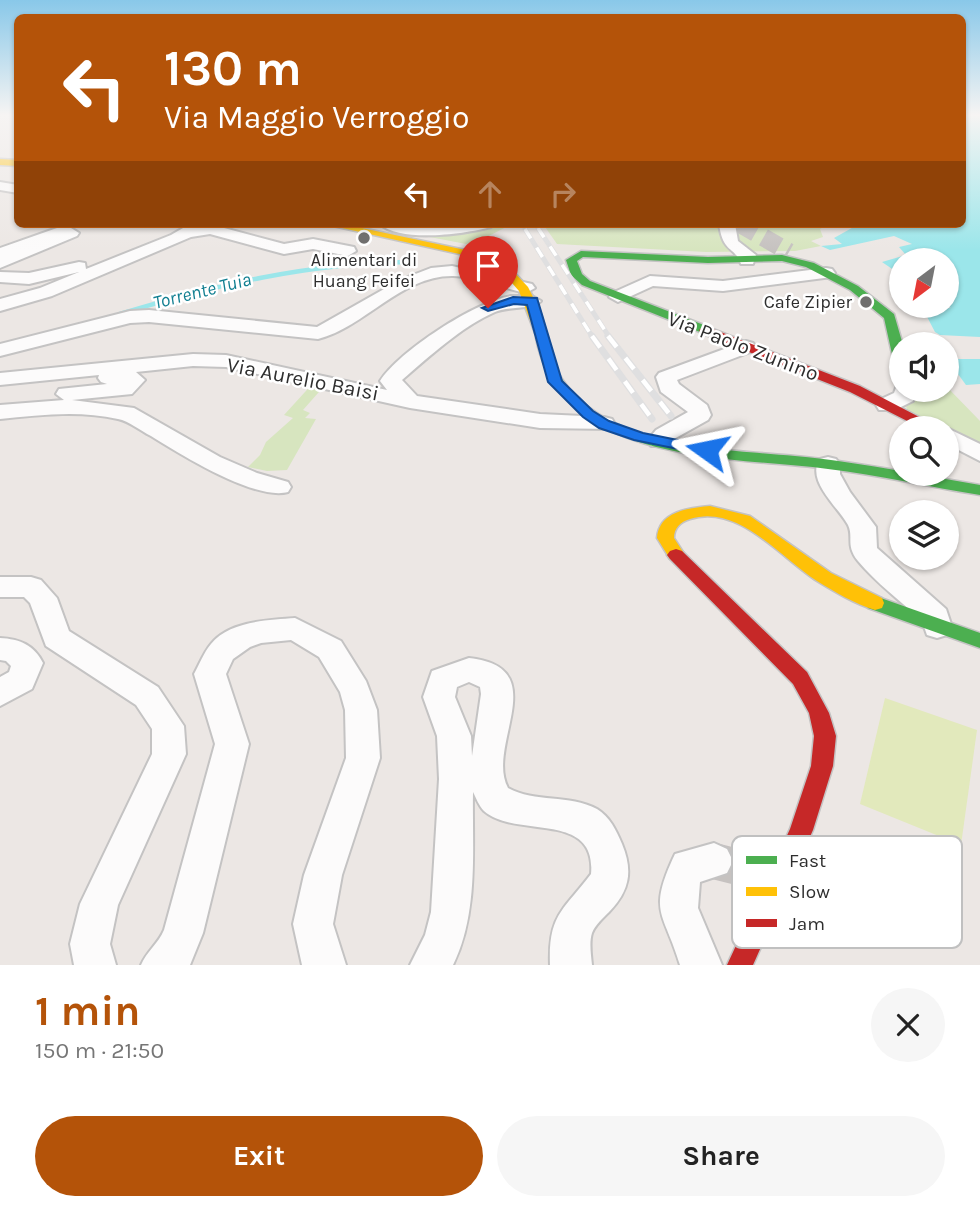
<!DOCTYPE html>
<html lang="en">
<head>
<meta charset="utf-8">
<style>
  :root { --surface:#fff; --page:#f6f6f6; --text:#222; --muted:#767676; --accent:#b45309 }
  body { margin:0; font-family:Karla,sans-serif; background:var(--page); color:var(--text); height:100vh; display:flex; flex-direction:column; font-size:26px; white-space:nowrap }
  * { box-sizing:border-box; margin:0 }
  p { font-size:23px; color:var(--muted) }
  .icon { flex:none; width:38px; height:38px; fill:none; stroke:currentColor; stroke-width:2; stroke-linecap:round; stroke-linejoin:round }
  .map { position:relative; height:965px; overflow:hidden }
  .panel { display:flex; flex-direction:column; background:var(--surface); flex:1 }
  .panel>* { flex:none }
  .banner { position:absolute; left:14px; top:14px; width:952px; height:214px; border-radius:10px; box-shadow:0 2px 5px #0004; background:#b45309; color:#fff; overflow:hidden }
  .needle { width:46px; rotate:212deg }
  .controls { position:absolute; left:889px; top:248px; display:grid; gap:14px }
  .controls a { display:grid; place-items:center; width:70px; height:70px; border-radius:50%; background:var(--surface); box-shadow:0 2px 5px #0004; font-size:35px }
  .pin { position:absolute; display:grid; place-items:center; width:60px; height:60px; color:#fff; margin:-72px -30px; border-radius:50% 50% 50% 0; rotate:-45deg; box-shadow:0 0 7px #0007 }
  .pin .icon { rotate:45deg }
  .me { position:absolute; width:77px; margin:-38px; rotate:282deg; stroke-linejoin:round; filter:drop-shadow(0 0 5px #0008) }
  .turn { display:flex; align-items:center; gap:24px; height:147px; padding:0 35px; font-size:32px }
  .turn .icon { width:91px; height:91px; stroke-width:2.5 }
  .turn b { display:block; font-size:49px; line-height:60px }
  .lanes { display:flex; align-items:center; height:66px; padding:0 35px; background:#0003; justify-content:center; gap:35px; direction:ltr }
  .lanes .off { opacity:.35 }
  .round { display:grid; place-items:center; flex:none; width:74px; height:74px; border-radius:37px; background:var(--page) }
  .summary { display:flex; align-items:center; justify-content:space-between; height:119px; padding:0 35px }
  h1 { font-size:42px; font-weight:700; line-height:52px; color:var(--accent) }
  .cta { display:flex; gap:14px; margin-top:auto; padding:14px 35px }
  .cta a { flex:1; height:80px; border-radius:42px; background:var(--accent); color:#fff; font-size:28px; font-weight:700; line-height:80px; text-align:center }
  .cta a+a { background:var(--page); color:var(--text) }
  .map>svg:first-child { display:block }
  .green { fill:#d7e5bf }
  .pitch { fill:#e2e9bc }
  .water { fill:#9be6ea }
  .lines { fill:none; stroke-linecap:round; stroke-linejoin:round }
  .stream { stroke:#9be6ea; stroke-width:4.5 }
  .street-tunnel-far1 { stroke:#c6c2c0; stroke-width:18; stroke-dasharray:18 9; stroke-linecap:butt }
  .street-tunnel { stroke:#c6c2c0; stroke-width:36; stroke-dasharray:36 18; stroke-linecap:butt }
  .street-casing { stroke:#c4c3c3; stroke-width:4 }
  .fast-casing { stroke:#c4c3c3; stroke-width:3 }
  .slow-casing { stroke:#c4c3c3; stroke-width:3 }
  .jam-casing { stroke:#c4c3c3; stroke-width:3 }
  .street { fill:#fcfbfb; fill-rule:evenodd }
  .fast { fill:#4caf50; fill-rule:evenodd }
  .slow { fill:#ffc107; fill-rule:evenodd }
  .jam { fill:#c62828; fill-rule:evenodd }
  .rail-far1-casing { stroke:#dfdfe0; stroke-width:5 }
  .rail-casing { stroke:#dfdfe0; stroke-width:7 }
  .rail-far1 { stroke:#fff; stroke-width:3.5; stroke-dasharray:11; stroke-linecap:butt }
  .rail { stroke:#fff; stroke-width:4.5; stroke-dasharray:14; stroke-linecap:butt }
  .route { fill:#1a73e8; stroke:#114b97; stroke-width:2 }
  .poi-dot { fill:#706f6e; stroke:#fff; stroke-width:2.5 }
  .labels { text-anchor:middle; stroke-width:5; stroke-linejoin:round; paint-order:stroke }
  .far-poi-label { font-size:18px; fill:#2e2e2e; stroke:#fff }
  .far-water-label { font-size:19px; font-style:italic; fill:#117f91; stroke:#fff }
  .street-label { font-size:21px; fill:#2e2e2e; stroke:#fff }
  .key { fill:#fff; stroke:#c0c0c0; stroke-width:2 }
  .key-label { font-size:19px; fill:#2e2e2e }
</style>
</head>
<body>
<div class="map">
<svg width="980" height="965" viewBox="0 0 980 965">
  <rect width="100%" height="100%" fill="#ece7e4"/>
  <g class="green">
    <path d="M362,224H512L483,239L466,244Z"/>
    <path d="M536,224H827L828,225L820,229L823,237L811,241L821,246L795,251L706,252L557,244L543,224Z"/>
    <path d="M315,381L326,384L303,410L310,413L305,418L316,419L287,470L267,471L248,467L260,455L266,442L293,418L284,415Z"/>
    <path d="M947,387L980,421V445L907,410L905,401C918,391 931,390 947,390Z"/>
  </g>
  <path class="pitch" d="M885,698L977,730L961,845L860,804Z"/>
  <g class="water">
    <path d="M963,115H980V337L940,335L935,332L923,309L951,308L947,306V287L956,285L947,279V261H901V275L882,262L906,255L899,247L912,244L894,236L830,250L821,246L842,244L834,238L859,224H962Z"/>
    <path d="M947,359H980V384L966,385Z"/>
  </g>
  <g class="lines">
    <path class="stream" d="M120,314C215,285 309,263 409,262"/>
    <path class="street-tunnel-far1" d="M740,224L789,252"/>
    <path class="street-tunnel" d="M714,861L758,872"/>
    <defs>
      <g id="street">
        <path d="M0,182L18,185V193L0,190Z"/>
        <path d="M190,224H209L284,244L313,239L354,247L356,251L348,256L313,249L284,254L210,234L191,237L52,296L0,311V299L40,288L79,272L29,284L0,282V272L29,273L79,262L85,263L86,269L171,235Z"/>
        <path d="M380,224L436,227L493,224L491,227C465,234 400,243 380,224Z"/>
        <path d="M719,224H735L738,241L756,255L753,264H741C734,245 723,254 719,224Z"/>
        <path d="M57,228H71L79,233L77,236L0,268V248Z"/>
        <path d="M452,266L532,284L535,288L526,293C502,288 477,277 453,276C402,275 365,327 318,339L149,322L130,323L0,356V344L130,311L149,310L317,327L400,280L431,268Z"/>
        <path d="M826,268L832,269L835,273L832,277L723,291L653,286L618,302L609,297L612,293L650,276L723,281Z"/>
        <path d="M511,296H532L541,301C534,310 508,306 495,312C461,327 430,356 402,380L417,396L540,414L604,417L612,419L615,424L612,429L540,428L410,408L226,367L193,366L136,372L145,380L132,394L72,400L134,408L220,457L257,473L288,482L291,487L288,492C255,501 180,454 151,436C141,431 129,421 118,419C79,410 39,415 0,419V405L64,400L56,394L59,389L107,384L101,382L98,378L99,375L0,385V373L193,354L226,355L387,390L380,381C399,351 476,301 511,296Z"/>
        <path d="M746,341L753,343L756,347L753,351L677,380L679,384L707,405L711,415L708,420L672,440L667,446H651L647,441L656,430L688,412L661,392L656,377L659,373Z"/>
        <path d="M897,385H901V390H916L913,401L895,410H879L876,405L879,400L894,393Z"/>
        <path d="M947,428L980,444V461L947,444V429H945Z"/>
        <path d="M828,457L836,459L840,464V474L850,492L876,527L877,548L946,609L952,627L947,635L937,638L927,635L922,621C901,601 876,583 858,561C845,545 854,537 848,525C839,508 805,480 820,459Z"/>
        <path d="M0,577H31L41,580L57,598L69,631L158,687L184,726L186,754L118,905L110,944L116,965H74L70,944L80,904L152,754V729L136,705L46,646L30,603L24,597H0Z"/>
        <path d="M295,618L341,641L366,681L377,710L380,758L342,875L333,924L346,965H302L293,924L304,875L346,758L345,710L340,692L319,657L291,640L261,643L250,647L233,659L226,674L249,744L203,933L190,965H141C147,951 158,944 164,930L215,744L194,674C199,665 204,652 211,644C229,621 268,620 295,618Z"/>
        <path d="M0,638C20,639 34,645 43,663L32,689L0,706V677L9,672L11,666L6,661L0,660Z"/>
        <path d="M469,658C555,667 485,746 508,788C535,803 569,794 597,809C610,817 616,830 622,844C633,871 630,890 609,912C603,918 595,925 592,933C589,942 591,955 592,965H550C548,914 564,910 591,874C597,810 516,839 484,811C479,806 476,798 473,792C472,849 479,912 453,965H410L425,935L431,912L439,779L437,736L423,697L432,671ZM469,682L480,687L481,694L472,756L471,736L455,697L457,687Z"/>
        <path d="M714,843L727,849L733,861L727,873L700,882L698,908L722,965H680C664,911 647,913 675,854Z"/>
      </g>
      <g id="fast">
        <path d="M581,251L708,257L782,255L814,263L858,286L894,314L903,345L901,367L894,363L884,318L850,290L806,267L782,261L708,263L583,257L577,261L582,274L590,281L709,327L711,330L705,334L582,285L571,275L566,260Z"/>
        <path d="M542,334L548,338C551,352 554,367 562,379C607,448 721,449 795,456C830,459 866,465 901,471V474H917L980,485V495C929,487 879,475 828,469C728,456 561,465 536,338Z"/>
        <path d="M875,596L980,633V648L868,608L866,603L868,598Z"/>
      </g>
      <g id="slow">
        <path d="M0,159L18,160V166L0,165Z"/>
        <path d="M324,224H343L489,255L512,270L528,287L540,311L548,338L542,342L538,341L519,291L505,275L482,259Z"/>
        <path d="M710,506L750,516L831,573L882,598L884,603L882,608L875,610C855,604 835,592 817,581C781,558 738,503 690,519C680,522 674,528 674,538L685,555L682,559H670L657,538C659,511 689,508 710,506Z"/>
      </g>
      <g id="jam">
        <path d="M705,326L860,386L942,429H923L850,392L701,333L699,330Z"/>
        <path d="M676,549L682,551L807,672L829,713L836,736L833,766L813,830L753,965H727L790,829L811,766L814,736L809,713L793,684L670,559L667,555L670,551Z"/>
      </g>
    </defs>
    <use href="#street" class="street-casing"/>
    <use href="#fast" class="fast-casing"/>
    <use href="#slow" class="slow-casing"/>
    <use href="#jam" class="jam-casing"/>
    <use href="#street" class="street"/>
    <use href="#fast" class="fast"/>
    <use href="#slow" class="slow"/>
    <use href="#jam" class="jam"/>
    <defs>
      <g id="rail-far1">
        <path d="M538,228L610,338"/>
        <path d="M525,229L593,338"/>
      </g>
      <g id="rail">
        <path d="M592,336L652,419"/>
        <path d="M608,336L671,416"/>
      </g>
    </defs>
    <use href="#rail-far1" class="rail-far1-casing"/>
    <use href="#rail" class="rail-casing"/>
    <use href="#rail-far1" class="rail-far1"/>
    <use href="#rail" class="rail"/>
  </g>
  <linearGradient id="sky" x2="0" y2="1"><stop stop-color="#89c8e9"/><stop offset="0.46" stop-color="#f6f4f3"/><stop offset="1" stop-color="#f6f4f3" stop-opacity="0"/></linearGradient>
  <rect width="980" height="250" fill="url(#sky)"/>
  <path class="route" d="M513,297L537,298L562,381L593,411L609,421L643,433L712,447L714,450L712,453L707,455L634,440L599,428L583,417L548,382L527,305L514,304L488,311L482,308Z"/>
  <g class="poi-dot">
    <circle cx="364" cy="238" r="7"/>
    <circle cx="866" cy="302" r="7"/>
  </g>
  <g class="labels">
    <g class="far-poi-label">
      <text x="364" y="266">Alimentari di<tspan x="364" dy="21">Huang Feifei</tspan></text>
      <text x="852" y="308" text-anchor="end">Cafe Zipier</text>
    </g>
    <g class="far-water-label">
      <text transform="translate(202 290) rotate(-14)" y="7">Torrente Tuia</text>
    </g>
    <g class="street-label">
      <text transform="translate(743 346) rotate(21)" y="7">Via Paolo Zunino</text>
      <text transform="translate(303 379) rotate(11)" y="7">Via Aurelio Baisi</text>
    </g>
  </g>
  <rect x="732" y="836" width="230" height="112" rx="10" class="key"/>
  <rect x="746" y="856" width="31" height="8" fill="#4caf50"/>
  <rect x="746" y="887" width="31" height="9" fill="#ffc107"/>
  <rect x="746" y="919" width="31" height="8" fill="#c62828"/>
  <g class="key-label">
    <text x="789" y="867">Fast</text>
    <text x="789" y="898">Slow</text>
    <text x="789" y="930">Jam</text>
  </g>
</svg>
<div class="controls">
<a><svg class="needle" viewBox="-14 -14 28 28"><path d="M0-13l5 13h-10z" fill="#e53935"/><path d="M0 13l5-13h-10z" fill="#767676"/></svg></a>
<a><svg class="icon" aria-label="sound" viewBox="0 0 24 24"><path d="M4 9h4l5-4v14l-5-4H4zM17 9q2 3 0 6"/></svg></a>
<a><svg class="icon" aria-label="search" viewBox="0 0 24 24"><circle cx="10" cy="10" r="6"/><path d="M15 15l6 6"/></svg></a>
<a><svg class="icon" aria-label="layers" viewBox="0 0 24 24"><path d="M12 4l9 5-9 5-9-5zM3 14l9 5 9-5"/></svg></a>
</div>
<div class="pin" style="left:488px;top:308px;background:#d93025"><svg class="icon" aria-label="arrive" viewBox="0 0 24 24"><path d="M6 21V4h12l-3 4 3 4H6"/></svg></div>
<svg class="me" style="left:707px;top:450px" viewBox="-20 -20 40 40"><path d="M0-17L14 15 0 8-14 15z" fill="#1a73e8" stroke="#fff" stroke-width="4"/></svg>
<div class="banner">
<div class="turn"><svg class="icon" aria-label="left" viewBox="0 0 24 24"><path d="M17 20v-9H6M10 6l-5 5 5 5"/></svg><div><b>130 m</b>Via Maggio Verroggio</div></div>
<div class="lanes"><svg class="icon" aria-label="left" viewBox="0 0 24 24"><path d="M17 20v-9H6M10 6l-5 5 5 5"/></svg><svg class="icon off" aria-label="ahead" viewBox="0 0 24 24"><path d="M12 20V5M6 11l6-6 6 6"/></svg><svg class="icon off" aria-label="right" viewBox="0 0 24 24"><path d="M7 20v-9h11M14 6l5 5-5 5"/></svg></div>
</div>
</div>
<section class="panel">
<div class="summary"><div><h1>1 min</h1><p>150 m · 21:50</p></div><a class="round"><svg class="icon" aria-label="close" viewBox="0 0 24 24"><path d="M6 6l12 12M18 6L6 18"/></svg></a></div>
<div class="cta"><a>Exit</a><a>Share</a></div>
</section>
</body>
</html>
